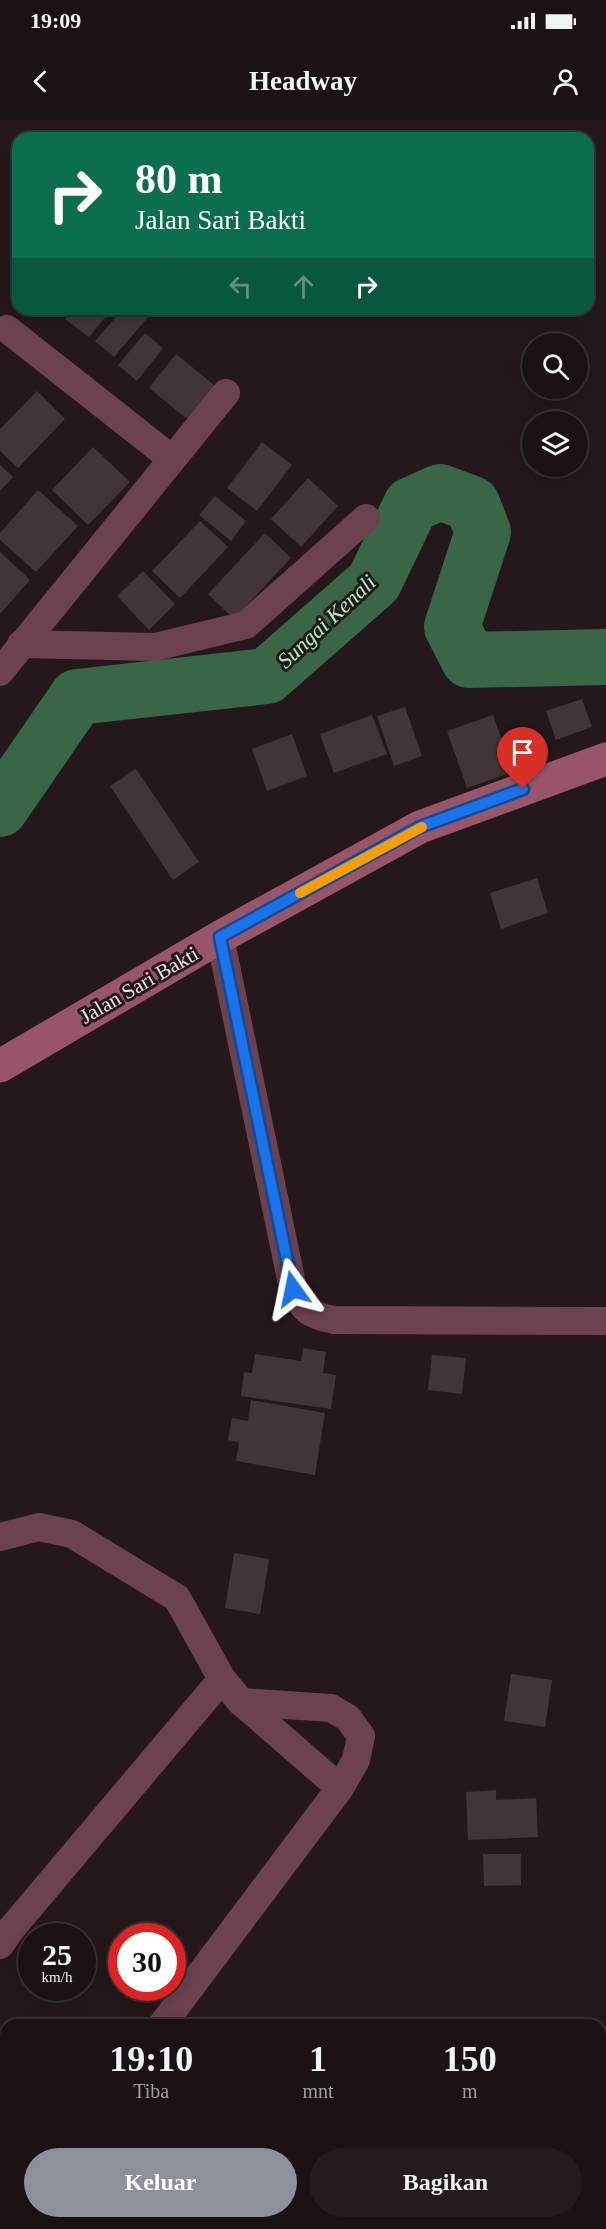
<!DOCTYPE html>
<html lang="id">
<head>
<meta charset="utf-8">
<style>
  :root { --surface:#1b1214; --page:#241b1d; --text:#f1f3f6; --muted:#a09ea0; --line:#393234; --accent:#8c9099 }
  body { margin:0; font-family:"Times New Roman",serif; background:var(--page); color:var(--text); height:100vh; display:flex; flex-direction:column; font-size:22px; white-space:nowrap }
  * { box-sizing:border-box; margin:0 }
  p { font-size:20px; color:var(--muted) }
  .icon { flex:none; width:33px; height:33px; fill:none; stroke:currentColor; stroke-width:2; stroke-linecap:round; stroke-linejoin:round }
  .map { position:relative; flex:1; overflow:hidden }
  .side { position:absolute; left:0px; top:1899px; width:606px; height:210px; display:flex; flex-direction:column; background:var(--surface); border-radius:18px 18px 0 0; box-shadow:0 3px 15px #0003,0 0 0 2px var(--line) }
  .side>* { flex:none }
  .guide { position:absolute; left:12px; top:12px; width:582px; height:183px; border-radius:18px; box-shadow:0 3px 15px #0003,0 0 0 2px var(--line); background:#0b6e4f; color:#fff; overflow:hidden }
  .fabs { position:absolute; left:522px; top:213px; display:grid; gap:12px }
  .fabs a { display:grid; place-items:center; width:66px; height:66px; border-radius:50%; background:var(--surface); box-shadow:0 3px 15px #0003,0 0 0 2px var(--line); font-size:30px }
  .speed { position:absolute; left:18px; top:1803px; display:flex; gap:12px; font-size:30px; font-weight:700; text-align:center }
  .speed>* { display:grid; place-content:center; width:78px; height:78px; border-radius:50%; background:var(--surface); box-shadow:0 3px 15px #0003,0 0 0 2px var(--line); line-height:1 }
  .speed small { font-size:15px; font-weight:400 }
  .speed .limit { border:9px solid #d22; background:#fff; color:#111 }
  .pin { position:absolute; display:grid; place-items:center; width:51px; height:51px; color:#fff; margin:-62px -26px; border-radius:50% 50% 50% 0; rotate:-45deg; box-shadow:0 0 6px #0007 }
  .pin .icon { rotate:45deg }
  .me { position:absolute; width:66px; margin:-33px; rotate:348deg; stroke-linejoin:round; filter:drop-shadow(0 0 4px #0008) }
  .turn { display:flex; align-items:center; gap:21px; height:126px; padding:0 24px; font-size:27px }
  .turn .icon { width:78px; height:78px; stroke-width:2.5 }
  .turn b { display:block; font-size:42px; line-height:51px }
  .lanes { display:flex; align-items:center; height:57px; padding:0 24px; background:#0003; justify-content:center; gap:30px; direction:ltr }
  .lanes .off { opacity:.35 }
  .eta { display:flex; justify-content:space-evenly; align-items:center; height:102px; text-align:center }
  .eta b { font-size:36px; font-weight:700; line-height:42px }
  .primary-button { display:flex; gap:12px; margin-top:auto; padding:12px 24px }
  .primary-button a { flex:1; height:69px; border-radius:36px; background:var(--accent); color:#fff; font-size:24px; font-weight:700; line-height:69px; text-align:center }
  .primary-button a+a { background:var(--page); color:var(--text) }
  .status { display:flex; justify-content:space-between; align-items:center; height:42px; padding:0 30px; background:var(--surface); direction:ltr }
  .status svg { height:16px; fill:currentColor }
  header { display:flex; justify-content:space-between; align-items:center; height:78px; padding:0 24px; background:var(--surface); font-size:27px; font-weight:700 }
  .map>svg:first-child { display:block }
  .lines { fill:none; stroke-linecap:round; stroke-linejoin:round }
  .river { stroke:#386647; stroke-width:56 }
  .building { fill:#423538 }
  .minor { stroke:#6b424d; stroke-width:28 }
  .secondary { stroke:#985568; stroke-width:33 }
  .route-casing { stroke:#114b97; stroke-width:15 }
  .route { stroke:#1a73e8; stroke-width:10 }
  .slow { stroke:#f59e0b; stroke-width:10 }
  .labels { text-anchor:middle; stroke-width:6; stroke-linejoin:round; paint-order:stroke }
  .street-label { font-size:21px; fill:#eee5e7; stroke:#24181b }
  .water-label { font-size:22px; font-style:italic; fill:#aaf4bf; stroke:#24181b }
</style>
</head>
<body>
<div class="status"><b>19:09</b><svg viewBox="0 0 49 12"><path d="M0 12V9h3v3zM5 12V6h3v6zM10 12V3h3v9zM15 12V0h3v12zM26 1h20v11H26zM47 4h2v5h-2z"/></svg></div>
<header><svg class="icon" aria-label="back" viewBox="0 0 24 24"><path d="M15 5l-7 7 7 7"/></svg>Headway<svg class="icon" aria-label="person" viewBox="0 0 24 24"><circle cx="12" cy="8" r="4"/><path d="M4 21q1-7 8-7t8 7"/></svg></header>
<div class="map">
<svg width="606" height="2109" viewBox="0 0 606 2109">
  <rect width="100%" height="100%" fill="#24181b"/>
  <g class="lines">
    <path class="river" d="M0,689L77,577L267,556L374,462L411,385L440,372L472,384L483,412L452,507L469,540L606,537"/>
  </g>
  <g class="building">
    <path d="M73,189H112L89,217L65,199Z"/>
    <path d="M123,189H139L148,197L114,237L95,221Z"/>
    <path d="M145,213L163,228L137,261L118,245Z"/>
    <path d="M176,234L219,269L192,303L149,268Z"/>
    <path d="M37,271L65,299L18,348L0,331V309Z"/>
    <path d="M262,322L292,345L257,391L227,368Z"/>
    <path d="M93,327L130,362L88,405L52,370Z"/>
    <path d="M0,345L13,357L0,371Z"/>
    <path d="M308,358L338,386L301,427L271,399Z"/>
    <path d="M38,370L78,406L36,452L0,420V413Z"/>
    <path d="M215,376L246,401L231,421L199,395Z"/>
    <path d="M200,401L228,427L180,478L152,451Z"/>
    <path d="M265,413L291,438L234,499L208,474Z"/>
    <path d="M0,432L30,460L0,494Z"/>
    <path d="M143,451L175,484L149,510L117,476Z"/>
    <path d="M582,579L592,607L556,620L546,591Z"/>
    <path d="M405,587L422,636L394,646L377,596Z"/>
    <path d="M372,595L387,634L334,653L320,614Z"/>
    <path d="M493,595L513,652L467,668L447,611Z"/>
    <path d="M292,614L307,656L267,671L252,629Z"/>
    <path d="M136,649L199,742L173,760L110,666Z"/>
    <path d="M537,758L548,793L501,809L490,773Z"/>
    <path d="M303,1228L326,1232L323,1253L336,1255L331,1289L241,1276L244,1252L252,1253L255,1234L301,1241Z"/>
    <path d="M432,1235L466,1238L462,1274L428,1270Z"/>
    <path d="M251,1280L325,1293L315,1355L236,1341L239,1322L228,1320L232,1298L248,1301Z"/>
    <path d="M234,1433L269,1439L260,1494L225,1488Z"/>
    <path d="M511,1554L552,1560L545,1607L504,1601Z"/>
    <path d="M496,1670V1680L536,1678L538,1717L468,1720L466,1672Z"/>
    <path d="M483,1734H521V1765L484,1766Z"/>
  </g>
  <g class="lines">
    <g class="minor">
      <path d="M7,209L172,339"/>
      <path d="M21,524L155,527L246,505L366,398"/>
      <path d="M0,552L226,273"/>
      <path d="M220,817L293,1169C304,1191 309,1195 334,1200L606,1201"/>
      <path d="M0,1417L39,1407L72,1414L177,1478L222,1559L241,1582L331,1588L348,1598L361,1616L356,1640L340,1668L162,1905"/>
      <path d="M241,1582L340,1668"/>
      <path d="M0,1825L12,1808L222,1559"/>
      <path d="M0,2089L6,2085"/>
      <path d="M128,2103L138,2109"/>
      <path d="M439,2103L448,2109"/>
    </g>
    <path class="secondary" d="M0,946L220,817L420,707L606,639"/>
  </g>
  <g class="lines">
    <defs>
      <path id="route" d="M293,1169L220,817L420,707L523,669"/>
    </defs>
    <use href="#route" class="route-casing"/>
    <use href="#route" class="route"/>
    <path class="slow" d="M300,773L422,707"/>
  </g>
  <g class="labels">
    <g class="street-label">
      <text transform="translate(139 865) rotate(-30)" y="7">Jalan Sari Bakti</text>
    </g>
    <g class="water-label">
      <text transform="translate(326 501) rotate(-43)" y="8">Sungai Kenali</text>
    </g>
  </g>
</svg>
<div class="fabs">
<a><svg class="icon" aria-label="search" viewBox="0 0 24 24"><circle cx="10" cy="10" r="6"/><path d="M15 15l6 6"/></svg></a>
<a><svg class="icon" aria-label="layers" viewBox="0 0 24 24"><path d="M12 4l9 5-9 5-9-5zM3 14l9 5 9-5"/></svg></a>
</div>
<div class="speed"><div>25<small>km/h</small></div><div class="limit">30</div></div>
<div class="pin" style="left:523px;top:669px;background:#d93025"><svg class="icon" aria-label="arrive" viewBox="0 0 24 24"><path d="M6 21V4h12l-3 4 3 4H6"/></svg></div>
<svg class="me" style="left:293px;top:1169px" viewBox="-20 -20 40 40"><path d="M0-17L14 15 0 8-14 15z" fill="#1a73e8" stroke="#fff" stroke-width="4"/></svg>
<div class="guide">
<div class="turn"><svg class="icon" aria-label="right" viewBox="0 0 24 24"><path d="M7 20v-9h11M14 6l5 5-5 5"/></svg><div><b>80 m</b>Jalan Sari Bakti</div></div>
<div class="lanes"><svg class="icon off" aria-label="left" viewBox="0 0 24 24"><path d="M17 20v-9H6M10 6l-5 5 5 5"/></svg><svg class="icon off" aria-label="ahead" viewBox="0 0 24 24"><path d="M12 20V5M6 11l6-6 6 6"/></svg><svg class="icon" aria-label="right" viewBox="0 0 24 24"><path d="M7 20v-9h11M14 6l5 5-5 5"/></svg></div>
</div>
<section class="side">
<div class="eta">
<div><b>19:10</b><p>Tiba</p></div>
<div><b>1</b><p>mnt</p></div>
<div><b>150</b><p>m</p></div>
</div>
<div class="primary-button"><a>Keluar</a><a>Bagikan</a></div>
</section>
</div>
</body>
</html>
